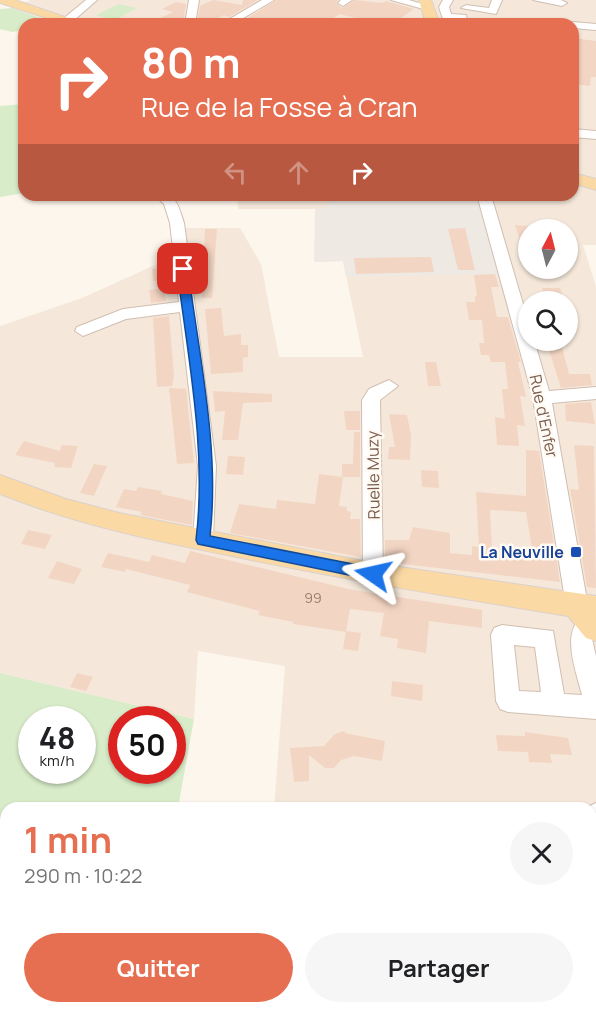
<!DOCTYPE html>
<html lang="fr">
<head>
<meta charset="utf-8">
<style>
  :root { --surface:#fff; --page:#f6f6f6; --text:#202124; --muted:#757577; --accent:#e76f51 }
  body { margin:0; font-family:Manrope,sans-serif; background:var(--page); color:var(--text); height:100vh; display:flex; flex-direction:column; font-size:22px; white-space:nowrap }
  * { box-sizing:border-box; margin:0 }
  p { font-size:20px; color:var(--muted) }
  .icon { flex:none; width:33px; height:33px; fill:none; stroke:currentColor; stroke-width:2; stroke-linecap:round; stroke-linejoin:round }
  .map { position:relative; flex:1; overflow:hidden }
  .side { position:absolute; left:0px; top:802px; width:597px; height:212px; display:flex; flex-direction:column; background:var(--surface); border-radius:18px 18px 0 0; box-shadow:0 2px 4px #0004 }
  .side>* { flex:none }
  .hud { position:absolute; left:18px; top:18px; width:561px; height:183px; border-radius:18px; box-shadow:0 2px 4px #0004; background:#e76f51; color:#fff; overflow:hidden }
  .needle { width:39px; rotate:7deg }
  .controls { position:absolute; left:518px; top:219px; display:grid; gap:12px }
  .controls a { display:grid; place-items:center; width:60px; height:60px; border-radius:50%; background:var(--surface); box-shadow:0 2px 4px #0004; font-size:30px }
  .speed { position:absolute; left:18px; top:706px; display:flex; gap:12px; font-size:30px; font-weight:700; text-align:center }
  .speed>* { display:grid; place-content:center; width:78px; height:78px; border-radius:50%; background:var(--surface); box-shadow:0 2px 4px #0004; line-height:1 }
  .speed small { font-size:15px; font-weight:400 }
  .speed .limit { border:9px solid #d22; background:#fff; color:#111 }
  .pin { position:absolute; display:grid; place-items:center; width:51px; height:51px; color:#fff; margin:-26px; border-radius:12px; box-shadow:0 3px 9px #0006 }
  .me { position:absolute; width:66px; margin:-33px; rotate:281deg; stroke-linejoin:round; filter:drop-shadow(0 0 4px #0008) }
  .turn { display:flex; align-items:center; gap:21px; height:126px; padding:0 24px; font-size:27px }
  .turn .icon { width:78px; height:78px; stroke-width:2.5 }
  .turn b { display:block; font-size:42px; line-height:51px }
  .lanes { display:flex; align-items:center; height:57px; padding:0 24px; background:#0003; justify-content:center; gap:30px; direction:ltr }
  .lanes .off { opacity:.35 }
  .round { display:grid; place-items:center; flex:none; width:63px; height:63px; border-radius:32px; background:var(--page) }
  .summary { display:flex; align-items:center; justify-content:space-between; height:102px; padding:0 24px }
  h1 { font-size:36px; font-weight:700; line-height:45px; color:var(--accent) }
  .cta { display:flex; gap:12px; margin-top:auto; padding:12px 24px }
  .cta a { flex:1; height:69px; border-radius:36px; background:var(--accent); color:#fff; font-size:24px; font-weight:700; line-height:69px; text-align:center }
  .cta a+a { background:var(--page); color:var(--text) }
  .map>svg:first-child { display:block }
  .residential { fill:#f5e8da; fill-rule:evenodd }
  .industrial { fill:#efe9e4 }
  .green { fill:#d8ecc9; fill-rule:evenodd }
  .building { fill:#f3d5c3; fill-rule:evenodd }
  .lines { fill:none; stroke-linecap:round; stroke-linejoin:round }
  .minor-casing { stroke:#d1beb0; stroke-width:2 }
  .major-casing { stroke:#dad1cd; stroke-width:2 }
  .minor { fill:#fff; fill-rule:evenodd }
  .major { fill:#fbd9a5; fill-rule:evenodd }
  .rail { stroke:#b9a8c9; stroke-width:6; stroke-dasharray:12 8; stroke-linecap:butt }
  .route { fill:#1a73e8; stroke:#114b97; stroke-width:1.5 }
  .transit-dot { fill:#1a4fb4; stroke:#fffaf3; stroke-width:2 }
  .labels { text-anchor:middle; stroke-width:5; stroke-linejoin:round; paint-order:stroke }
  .number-label { font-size:14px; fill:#987a6a }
  .street-label { font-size:16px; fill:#7a5c4d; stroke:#fffaf3 }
  .transit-label { font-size:16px; font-weight:bold; fill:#164399; stroke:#fffaf3; text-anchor:end }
</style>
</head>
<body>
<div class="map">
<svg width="596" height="1013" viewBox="0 0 596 1013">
  <rect width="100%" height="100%" fill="#fdf6ec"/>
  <path class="residential" d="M30,0H596V245H583L596,286V1013H164V1008H591V808H274L285,666L198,651L194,719L0,673V326L82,298L175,256V228H240L261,264L279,357H363L343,261L314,262L315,209H238L237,195H573V24H71L74,18L24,4ZM528,230H567V268H528ZM528,302H567V340H528Z"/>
  <path class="industrial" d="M332,195H478L500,274L346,277L343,261L314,262L316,209L327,207Z"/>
  <g class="green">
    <path d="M119,4L137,8L115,20L96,15Z"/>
    <path d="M12,8L55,23L24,24V30L12,32L0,29V9Z"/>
    <path d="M24,104V193L0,197V106Z"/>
    <path d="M0,673L194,719L178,808H6V876H0ZM32,720H82V771H32ZM122,720H172V771H122Z"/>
  </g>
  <g class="building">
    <path d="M213,0L242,5L243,0H258L229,17L224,15L208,24H197L200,6Z"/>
    <path d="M276,0H338L336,3L342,8L354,0L383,3L386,1L414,9L392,24H378L340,14L324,24H255L243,21Z"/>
    <path d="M176,2L186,4L183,24H148L173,12L162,9Z"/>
    <path d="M573,38L596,41V77H591L590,86L573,84Z"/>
    <path d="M515,225L528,226V259H526Z"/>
    <path d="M465,228L475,270H458L448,229Z"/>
    <path d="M205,229H217L212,298H202Z"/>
    <path d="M431,257L434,272L356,274L354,258Z"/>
    <path d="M166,267L167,279L153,281L152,269Z"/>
    <path d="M495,274L499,287H491L497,317H508L521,362H518L526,397L520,396L525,426L517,425L519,446L497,445L495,417L505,419L502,389H508L505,362H491L489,355H481L479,343H484L482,320H469L466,302H475V296H477L474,275Z"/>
    <path d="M163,288L166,301L151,303L149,290Z"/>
    <path d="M542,288H560L565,302H546Z"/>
    <path d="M221,308L224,336L241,334V345H248V357L243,358V372L211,374L205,309Z"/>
    <path d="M169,316L174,376L172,386L157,387L153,318Z"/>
    <path d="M549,340H560L569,374H590L592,385L561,388L547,344H550Z"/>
    <path d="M425,362H436L441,386H428Z"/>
    <path d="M169,388L186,389L194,463L177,464Z"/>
    <path d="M213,391L272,394V402L243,403L238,440H222L225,411L215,412Z"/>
    <path d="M591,402L595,424L566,421L565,404Z"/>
    <path d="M344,411H360V430H346Z"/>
    <path d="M389,414L407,415L411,435L410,460L388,459L389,447H395Z"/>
    <path d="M354,432H360V477H342V464H353Z"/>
    <path d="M24,441L60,451L62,445L78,446L71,468L54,467L55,463L15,455Z"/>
    <path d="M574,445L594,446L596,588L587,587L570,489L579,490Z"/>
    <path d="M526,450L539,451L560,582L385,562V540H409L413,527L450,533V553L472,555V546L479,547L476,492L526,496ZM490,510L526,512L532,549L518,548V553L492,551Z"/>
    <path d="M228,456L245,457L243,475L226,474Z"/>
    <path d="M94,464L107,466L94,496L80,493Z"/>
    <path d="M421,470L438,471L439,488L422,487Z"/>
    <path d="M319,474L343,477L339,506L347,507V511L351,512L350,519H360L361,557L230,533L239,504L276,509L277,500L315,504Z"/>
    <path d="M138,487L162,491L161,494L193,501L192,525L140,515L142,512L116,507L124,489L136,491Z"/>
    <path d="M28,530L52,535L45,549L21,544Z"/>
    <path d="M190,551L353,590L482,610V628L429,621L426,653L397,648L398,639L380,636L384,613L350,609L346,632L293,624V622L258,615L260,611L187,592L190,585L126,569L125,572L101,567L108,553L149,562L152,555L185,563Z"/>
    <path d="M57,561L82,569L74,584L48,578Z"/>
    <path d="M346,631L361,633L358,651L343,649Z"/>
    <path d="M77,673L93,677L86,691L70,687Z"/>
    <path d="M392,681L423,685L422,701L391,696Z"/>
    <path d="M344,731L345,733L385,741L382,761L354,756L341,760L334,768H325L309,755V781L294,782L290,748L324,746L335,734Z"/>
    <path d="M525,732L568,738L572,755L550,754L552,763L529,762L528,752L498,751L496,735L525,736Z"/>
  </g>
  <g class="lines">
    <defs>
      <g id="minor">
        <path d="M86,0H97L72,22H64V18Z"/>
        <path d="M189,0H199L195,24H185Z"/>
        <path d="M262,0H274L233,24H221Z"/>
        <path d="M341,0H352L343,6L338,3Z"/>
        <path d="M391,0H409L432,7L427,10Z"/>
        <path d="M443,0H453L449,7L451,14L466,15L467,20L563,21L568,24H428L432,20H459L443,19L439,7Z"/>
        <path d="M492,0H502L496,14L461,8L466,5L489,8Z"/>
        <path d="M533,0H561L567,3L562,6Z"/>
        <path d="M573,22L596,24V30L573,28V24H569Z"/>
        <path d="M573,129L596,131V139L573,137Z"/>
        <path d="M154,195C178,195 177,202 184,223L216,466L213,540L210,546L203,548L196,546L193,540L198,466L180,312L126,319L83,336L75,331L77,327L123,309L179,302L170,223L164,204Z"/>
        <path d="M477,195H491L528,321V340H534L549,391L596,387V399L552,403L588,606L585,612L577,615L569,612L566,606L533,398Z"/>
        <path d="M389,380L398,386L380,400L383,574L380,580L373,583L366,580L363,574L362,400L369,389Z"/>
        <path d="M590,613L596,615V631L592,639L596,656V719L508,712L500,709L496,701L491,635L494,628L502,625L553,631L564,694L582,695C576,670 557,625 590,613ZM514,645L535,647L541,692L519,691Z"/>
        <path d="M596,803V833L591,835V808H586Z"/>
        <path d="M450,1008H481L479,1013H448Z"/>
      </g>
      <g id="major">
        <path d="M0,0H15L86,24H65L0,3Z"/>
        <path d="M419,0H431L440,24H426Z"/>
        <path d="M573,173L596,179V190L573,183Z"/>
        <path d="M0,475L66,499L119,513L373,563L596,596V641L586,638L568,616C457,598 347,580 237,557C155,541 78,525 0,494Z"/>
      </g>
    </defs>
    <use href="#minor" class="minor-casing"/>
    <use href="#major" class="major-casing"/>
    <use href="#minor" class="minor"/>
    <use href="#major" class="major"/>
    <g class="rail">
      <path d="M591,861L596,853"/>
      <path d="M591,882L596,875"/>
      <path d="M494,1013L497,1008"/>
      <path d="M510,1013L512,1008"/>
    </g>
  </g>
  <path class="route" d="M183,266L188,269C199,357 220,448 210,536L373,568L381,574L379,579L373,580L198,544L196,540C207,450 188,359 177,269Z"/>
  <rect class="transit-dot" x="570" y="546" width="12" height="12" rx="3"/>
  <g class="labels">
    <g class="number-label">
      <text x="313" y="603">99</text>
    </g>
    <g class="street-label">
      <text transform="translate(544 416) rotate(78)" y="6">Rue d'Enfer</text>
      <text transform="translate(373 475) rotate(-91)" y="6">Ruelle Muzy</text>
    </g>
    <g class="transit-label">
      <text x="564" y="558">La Neuville</text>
    </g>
  </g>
</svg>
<div class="controls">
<a><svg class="needle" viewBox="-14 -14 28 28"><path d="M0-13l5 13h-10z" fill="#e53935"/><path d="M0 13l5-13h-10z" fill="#757577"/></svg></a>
<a><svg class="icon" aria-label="search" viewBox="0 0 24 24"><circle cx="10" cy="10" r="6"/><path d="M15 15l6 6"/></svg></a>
</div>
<div class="speed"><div>48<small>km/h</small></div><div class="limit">50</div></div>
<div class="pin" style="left:183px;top:269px;background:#d93025"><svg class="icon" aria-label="arrive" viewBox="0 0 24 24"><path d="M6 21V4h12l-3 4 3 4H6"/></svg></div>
<svg class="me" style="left:373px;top:574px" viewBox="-20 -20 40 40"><path d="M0-17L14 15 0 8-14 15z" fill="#1a73e8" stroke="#fff" stroke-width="4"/></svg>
<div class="hud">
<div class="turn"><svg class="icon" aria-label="right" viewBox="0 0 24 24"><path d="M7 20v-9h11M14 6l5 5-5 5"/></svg><div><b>80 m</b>Rue de la Fosse à Cran</div></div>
<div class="lanes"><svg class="icon off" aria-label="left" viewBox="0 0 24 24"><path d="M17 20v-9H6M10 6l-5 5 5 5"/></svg><svg class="icon off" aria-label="ahead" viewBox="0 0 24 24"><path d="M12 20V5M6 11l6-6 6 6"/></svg><svg class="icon" aria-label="right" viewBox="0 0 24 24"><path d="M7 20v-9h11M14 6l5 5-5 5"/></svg></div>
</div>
<section class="side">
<div class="summary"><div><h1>1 min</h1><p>290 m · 10:22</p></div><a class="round"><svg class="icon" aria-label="close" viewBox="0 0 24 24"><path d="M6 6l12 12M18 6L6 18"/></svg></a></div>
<div class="cta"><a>Quitter</a><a>Partager</a></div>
</section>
</div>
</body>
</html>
